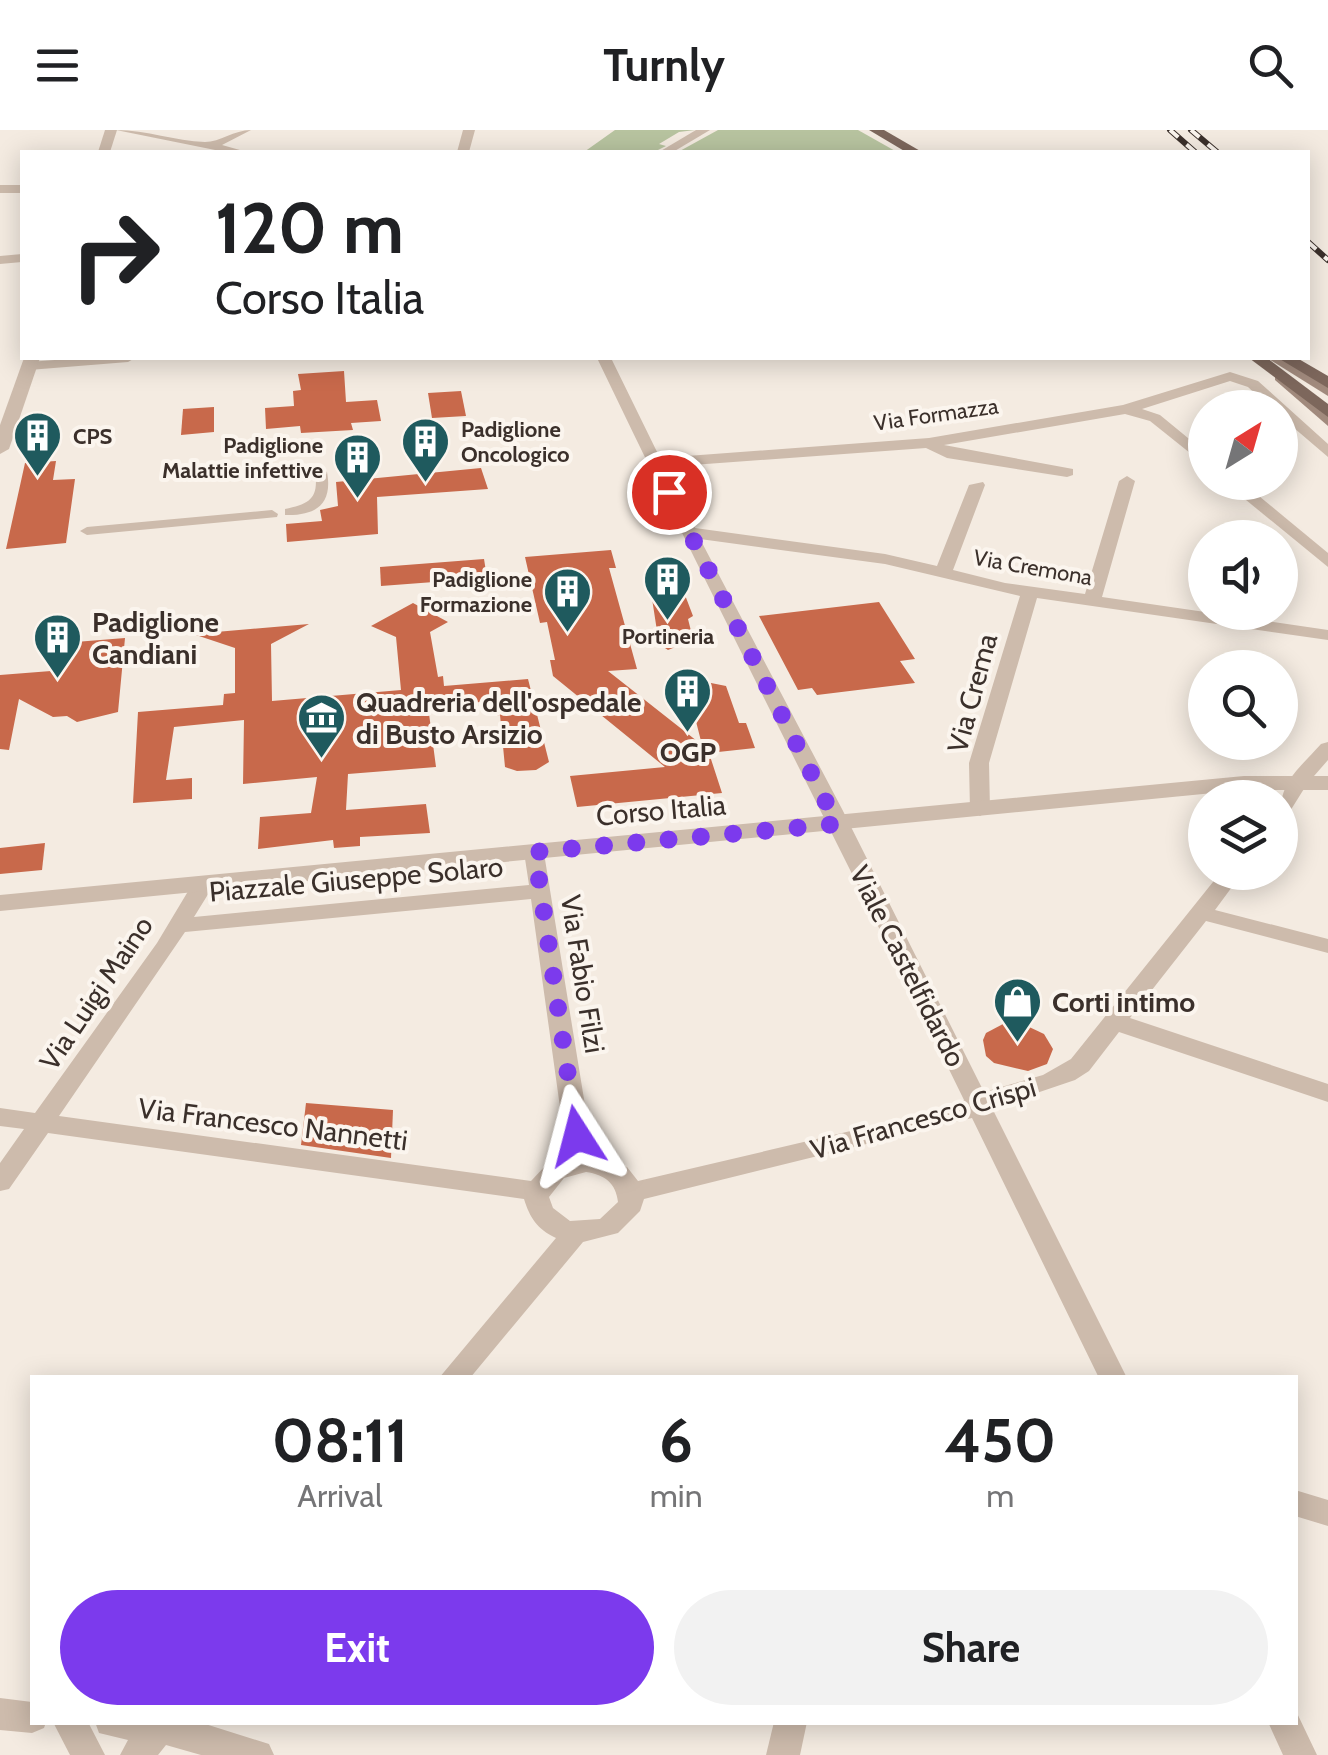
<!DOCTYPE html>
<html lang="en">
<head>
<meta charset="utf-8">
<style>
  :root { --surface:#fff; --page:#f2f2f2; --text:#202124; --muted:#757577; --accent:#7c3aed }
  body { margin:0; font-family:Cabin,sans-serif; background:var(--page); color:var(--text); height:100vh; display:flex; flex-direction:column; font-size:38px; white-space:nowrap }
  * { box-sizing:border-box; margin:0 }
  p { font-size:32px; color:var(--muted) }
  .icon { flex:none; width:55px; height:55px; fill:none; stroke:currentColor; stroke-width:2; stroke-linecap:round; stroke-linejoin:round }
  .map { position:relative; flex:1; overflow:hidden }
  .drawer { position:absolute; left:30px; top:1245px; width:1268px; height:350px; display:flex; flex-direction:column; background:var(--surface); border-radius:0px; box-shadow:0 5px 25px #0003 }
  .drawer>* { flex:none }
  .guide { position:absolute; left:20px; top:20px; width:1290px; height:210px; border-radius:0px; box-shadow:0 5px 25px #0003; background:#fff; color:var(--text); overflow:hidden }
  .needle { width:65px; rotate:37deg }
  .tools { position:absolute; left:1188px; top:260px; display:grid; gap:20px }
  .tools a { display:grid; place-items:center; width:110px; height:110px; border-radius:50%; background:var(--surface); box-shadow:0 5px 25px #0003; font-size:50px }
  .pin { position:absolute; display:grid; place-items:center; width:85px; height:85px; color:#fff; margin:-42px; border:5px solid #fff; border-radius:50%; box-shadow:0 2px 10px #0007 }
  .me { position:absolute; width:110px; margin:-55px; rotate:351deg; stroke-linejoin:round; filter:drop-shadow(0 0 8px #0008) }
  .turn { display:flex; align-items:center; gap:35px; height:210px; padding:0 30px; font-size:45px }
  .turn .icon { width:130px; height:130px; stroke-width:2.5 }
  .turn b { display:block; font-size:70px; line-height:85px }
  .eta { display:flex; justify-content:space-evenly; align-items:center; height:170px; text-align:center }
  .eta b { font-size:60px; font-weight:700; line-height:70px }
  .action { display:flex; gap:20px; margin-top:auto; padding:20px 30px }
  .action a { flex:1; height:115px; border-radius:60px; background:var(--accent); color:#fff; font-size:40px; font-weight:700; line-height:115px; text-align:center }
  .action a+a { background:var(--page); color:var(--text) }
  header { display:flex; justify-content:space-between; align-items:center; height:130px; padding:0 30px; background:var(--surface); font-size:45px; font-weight:700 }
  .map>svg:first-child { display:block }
  .green { fill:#b8c4a0 }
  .building { fill:#c8694b }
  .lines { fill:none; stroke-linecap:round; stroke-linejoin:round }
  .pedestrian { fill:#cdbbac; fill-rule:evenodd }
  .minor { fill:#cdbbac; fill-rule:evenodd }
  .tertiary { fill:#cdbbac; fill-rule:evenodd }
  .secondary { fill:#a18a7d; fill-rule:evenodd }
  .primary { fill:#7d675c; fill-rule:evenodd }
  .rail-casing { stroke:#3b302b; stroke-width:6 }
  .rail { stroke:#fbf5ee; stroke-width:4; stroke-dasharray:11; stroke-linecap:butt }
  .route { stroke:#7c3aed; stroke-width:18; stroke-dasharray:0 32.4 }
  .labels { text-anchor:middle; stroke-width:8; stroke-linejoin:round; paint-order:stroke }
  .far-street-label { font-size:22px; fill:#3b302b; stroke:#fbf5ee }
  .far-poi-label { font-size:22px; font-weight:bold; fill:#3b302b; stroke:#fbf5ee; text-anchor:start }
  .poi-label { font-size:28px; font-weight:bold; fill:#3b302b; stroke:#fbf5ee; text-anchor:start }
  .street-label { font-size:28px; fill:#3b302b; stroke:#fbf5ee }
</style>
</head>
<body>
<header><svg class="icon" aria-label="menu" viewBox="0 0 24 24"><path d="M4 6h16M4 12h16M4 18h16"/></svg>Turnly<svg class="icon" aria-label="search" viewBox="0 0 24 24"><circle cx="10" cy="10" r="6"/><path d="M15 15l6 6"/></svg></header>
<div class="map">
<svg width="1328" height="1625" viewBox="0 0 1328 1625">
  <rect width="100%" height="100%" fill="#f4ebe1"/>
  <g class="green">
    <path d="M615,0H695L679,2L659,14L666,16L654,22H584Z"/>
    <path d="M718,0H858L897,22H678Z"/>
  </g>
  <g class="building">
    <path d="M344,241L346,272L377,270L381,291L351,293L353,300L301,303L300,296L266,299L265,278L294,276L293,261L301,260L298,244Z"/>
    <path d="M461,261L466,286L432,288L428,263Z"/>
    <path d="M214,277V302L181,305L183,279Z"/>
    <path d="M56,331L53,350L75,349L66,413L6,419L25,333Z"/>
    <path d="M481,338L488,359L377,367L378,404L287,412L286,394L322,391L320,380L338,376L336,352Z"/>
    <path d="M611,420L616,438H609L637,539L608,541L702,615L688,560L706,552L726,556L739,593H746L755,618L709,623L722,663L577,677L570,646L665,637L553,546L550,530H555L547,492L540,493L525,427Z"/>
    <path d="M484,429L487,448L381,456L380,437Z"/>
    <path d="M651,462L685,465L693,486L688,489L692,505L686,507L688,512L668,520L659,514Z"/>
    <path d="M879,472L915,529L900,531L915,553L817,565L812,558L798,560L759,486Z"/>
    <path d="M413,473L448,492L430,502L438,547L443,546L444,556L528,549L549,632L536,640L517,641L505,637L500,585L497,586L494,571L428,576L436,637L348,644L346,680L426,674L430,703L360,707V716L334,718L333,710L258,719L260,687L311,683L317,647L243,654L244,590L174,597L166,650L192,648V669L133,673L138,582L223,575L224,564L235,563V518L193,504L309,494L271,514L272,571L401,560L396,507L371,496Z"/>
    <path d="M125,508L118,582L77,592L67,586L53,587L19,569L9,620L0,619V545L51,541L53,519L63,513Z"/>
    <path d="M45,713L42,740L0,744V718Z"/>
    <path d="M1003,894L1025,895L1044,904L1053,919L1047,934L1028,941L994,933L986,926L983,910L986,903Z"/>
    <path d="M306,973L393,980L391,1028L301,1015Z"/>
  </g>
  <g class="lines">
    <g class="pedestrian">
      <path d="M321,338L327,342C333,374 316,386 285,385V379C310,374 319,368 315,342Z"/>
      <path d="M272,380L278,384L277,387L87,405L80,401L87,397Z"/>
    </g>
    <g class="minor">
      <path d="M116,0C147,0 175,11 205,12C220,12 234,0 251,0L222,15L247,22H225Z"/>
      <path d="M463,0H475L469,22H457Z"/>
      <path d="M696,0H710L673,22H659Z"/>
      <rect x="0" y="55" width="22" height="8"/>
      <path d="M22,124V132L0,134V126Z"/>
      <path d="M80,228H135L128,232L29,240L22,236L29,232Z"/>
      <path d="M597,228H611L660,328L929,308L1123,275L1230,242L1258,251L1328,314V327L1280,286V278H1270L1248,257L1230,251L1142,279L1160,285L1205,322V335L1150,291L1125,284L944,315L1073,339V345L1067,347L947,328L926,318L665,337L695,398L885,424L937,436L969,355L983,352L985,355L953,440L1005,453L1085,464L1119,351L1127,346L1135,351L1102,467L1328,500V510L1037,468L989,633L990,680L980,686L970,680L969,633L1020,466L885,434L700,409L842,679L984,962L1043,945L1071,929L1221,742H1243L1215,780L1328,809V823L1206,791L1130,888L1328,954V972L1119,902L1089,941L1075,950L992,978L1127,1248H1099L972,988L644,1069L640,1081L618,1103L583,1112L470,1248H439L556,1108C537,1099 530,1088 524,1069L48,1003L9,1059L0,1061V1033L24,999L0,996V978L35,983L157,813L196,748L204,746L215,753L194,787L529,755L524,722L535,716L543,717L590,1006L596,1025L627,1037L638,1051L953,977L964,970C843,722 716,477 597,228ZM531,769L564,1006L571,1026L546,1035L531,1051L59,986L185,802ZM586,1042C605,1045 616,1053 618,1072L600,1089L570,1091L553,1078L549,1067L564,1048Z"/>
      <path d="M1224,352H1242L1328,423V437Z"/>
      <path d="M1328,612V630L1307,654L1287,686L1280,688C1280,651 1296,642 1321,614Z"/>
      <path d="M1295,1360L1328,1370V1396L1295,1386Z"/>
      <path d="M0,1568L32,1572V1592H46L44,1598L32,1603L0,1600Z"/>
      <path d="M1296,1581L1317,1625H1283L1268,1592H1295Z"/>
      <path d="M53,1592H88L105,1625H70Z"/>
      <path d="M95,1592H199L269,1614L274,1625H201L166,1615L158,1625H120L128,1610L99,1603Z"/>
      <path d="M774,1592H807L800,1625H766Z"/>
    </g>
    <g class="tertiary">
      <path d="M105,0H117L110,22H98Z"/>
      <path d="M24,228H40L9,319L0,324V295Z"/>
      <path d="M1244,646H1328V660H1244L0,781V765Z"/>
    </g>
    <g class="secondary">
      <path d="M1267,228H1285L1328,254V266Z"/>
      <path d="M1275,244H1287L1328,282V296L1275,250Z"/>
    </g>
    <g class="primary">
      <path d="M869,0H884L922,22H906Z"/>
      <path d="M1249,228H1267L1328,274V287Z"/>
      <path d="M1278,228H1297L1328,246V258Z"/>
    </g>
    <defs>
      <g id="rail">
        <path d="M1170,0L1195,22"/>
        <path d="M1191,0L1217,22"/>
        <path d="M1308,112L1328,130"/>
      </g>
    </defs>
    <use href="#rail" class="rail-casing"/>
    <use href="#rail" class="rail"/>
  </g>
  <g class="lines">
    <path class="route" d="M577,1006L535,722L837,694L669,362"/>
  </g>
  <defs>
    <symbol id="building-pin" viewBox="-11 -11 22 30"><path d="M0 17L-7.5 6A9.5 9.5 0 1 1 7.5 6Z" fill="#1f5a5e" stroke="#fbf5ee"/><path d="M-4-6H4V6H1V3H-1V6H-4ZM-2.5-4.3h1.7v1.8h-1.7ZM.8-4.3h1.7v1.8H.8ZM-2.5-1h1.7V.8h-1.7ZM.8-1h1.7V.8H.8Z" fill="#fff"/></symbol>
    <symbol id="museum-pin" viewBox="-11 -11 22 30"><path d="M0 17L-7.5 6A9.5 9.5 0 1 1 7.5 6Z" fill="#1f5a5e" stroke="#fbf5ee"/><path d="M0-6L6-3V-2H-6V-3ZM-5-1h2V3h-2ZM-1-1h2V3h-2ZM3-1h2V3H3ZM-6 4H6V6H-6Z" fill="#fff"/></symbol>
    <symbol id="shop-pin" viewBox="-11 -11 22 30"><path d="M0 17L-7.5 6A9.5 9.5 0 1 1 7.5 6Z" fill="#1f5a5e" stroke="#fbf5ee"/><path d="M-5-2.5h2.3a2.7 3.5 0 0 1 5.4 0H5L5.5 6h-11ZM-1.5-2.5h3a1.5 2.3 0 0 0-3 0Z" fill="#fff"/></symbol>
  </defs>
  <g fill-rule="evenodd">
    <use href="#building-pin" x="10" y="278" width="55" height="75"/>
    <use href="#building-pin" x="398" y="284" width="55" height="75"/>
    <use href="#building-pin" x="330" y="300" width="55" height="75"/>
    <use href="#building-pin" x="640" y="422" width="55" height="75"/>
    <use href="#building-pin" x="540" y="434" width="55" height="75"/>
    <use href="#building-pin" x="30" y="480" width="55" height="75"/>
    <use href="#building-pin" x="660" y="534" width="55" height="75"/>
    <use href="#museum-pin" x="294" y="560" width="55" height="75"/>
    <use href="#shop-pin" x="990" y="844" width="55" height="75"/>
  </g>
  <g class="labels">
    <g class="far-street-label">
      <text transform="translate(936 284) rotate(-8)" y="8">Via Formazza</text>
      <text transform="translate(1033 437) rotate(10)" y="8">Via Cremona</text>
    </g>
    <g class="far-poi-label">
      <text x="461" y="307">Padiglione<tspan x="461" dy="25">Oncologico</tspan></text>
      <text x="73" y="314">CPS</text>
      <text x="323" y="323" text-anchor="end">Padiglione<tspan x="323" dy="25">Malattie infettive</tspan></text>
      <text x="532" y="457" text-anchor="end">Padiglione<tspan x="532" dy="25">Formazione</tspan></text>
      <text x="668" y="514" text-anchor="middle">Portineria</text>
    </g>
    <g class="poi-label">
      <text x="92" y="502">Padiglione<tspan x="92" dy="32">Candiani</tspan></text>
      <text x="356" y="582">Quadreria dell'ospedale<tspan x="356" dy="32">di Busto Arsizio</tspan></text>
      <text x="688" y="632" text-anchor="middle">OGP</text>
      <text x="1052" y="882">Corti intimo</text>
    </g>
    <g class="street-label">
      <text transform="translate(972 563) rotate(-75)" y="10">Via Crema</text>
      <text transform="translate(661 680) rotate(-5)" y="10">Corso Italia</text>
      <text transform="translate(356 749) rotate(-5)" y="10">Piazzale Giuseppe Solaro</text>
      <text transform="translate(908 836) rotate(63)" y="10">Viale Castelfidardo</text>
      <text transform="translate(583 844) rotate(81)" y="10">Via Fabio Filzi</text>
      <text transform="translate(96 863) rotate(-56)" y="10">Via Luigi Maino</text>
      <text transform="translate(923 988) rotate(-16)" y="10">Via Francesco Crispi</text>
      <text transform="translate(273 994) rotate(7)" y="10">Via Francesco Nannetti</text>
    </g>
  </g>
</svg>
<div class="tools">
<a><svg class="needle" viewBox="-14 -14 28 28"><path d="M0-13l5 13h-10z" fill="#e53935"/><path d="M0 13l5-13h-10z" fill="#757577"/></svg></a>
<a><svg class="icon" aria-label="sound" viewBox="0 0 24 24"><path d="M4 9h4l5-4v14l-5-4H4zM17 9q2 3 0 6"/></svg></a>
<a><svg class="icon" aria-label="search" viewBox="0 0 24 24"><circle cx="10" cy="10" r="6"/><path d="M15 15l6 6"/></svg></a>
<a><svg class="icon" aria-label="layers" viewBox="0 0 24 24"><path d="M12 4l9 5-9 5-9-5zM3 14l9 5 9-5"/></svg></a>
</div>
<div class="pin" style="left:669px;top:362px;background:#d93025"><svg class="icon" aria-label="arrive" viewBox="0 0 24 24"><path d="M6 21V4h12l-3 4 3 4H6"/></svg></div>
<svg class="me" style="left:577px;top:1006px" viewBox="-20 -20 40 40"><path d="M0-17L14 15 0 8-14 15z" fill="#7c3aed" stroke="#fff" stroke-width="4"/></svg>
<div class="guide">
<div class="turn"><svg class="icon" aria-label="right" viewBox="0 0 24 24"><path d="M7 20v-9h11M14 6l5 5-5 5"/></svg><div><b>120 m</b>Corso Italia</div></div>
</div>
<section class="drawer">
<div class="eta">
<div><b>08:11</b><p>Arrival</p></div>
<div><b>6</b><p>min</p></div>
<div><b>450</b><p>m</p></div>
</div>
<div class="action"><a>Exit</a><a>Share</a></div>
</section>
</div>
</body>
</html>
